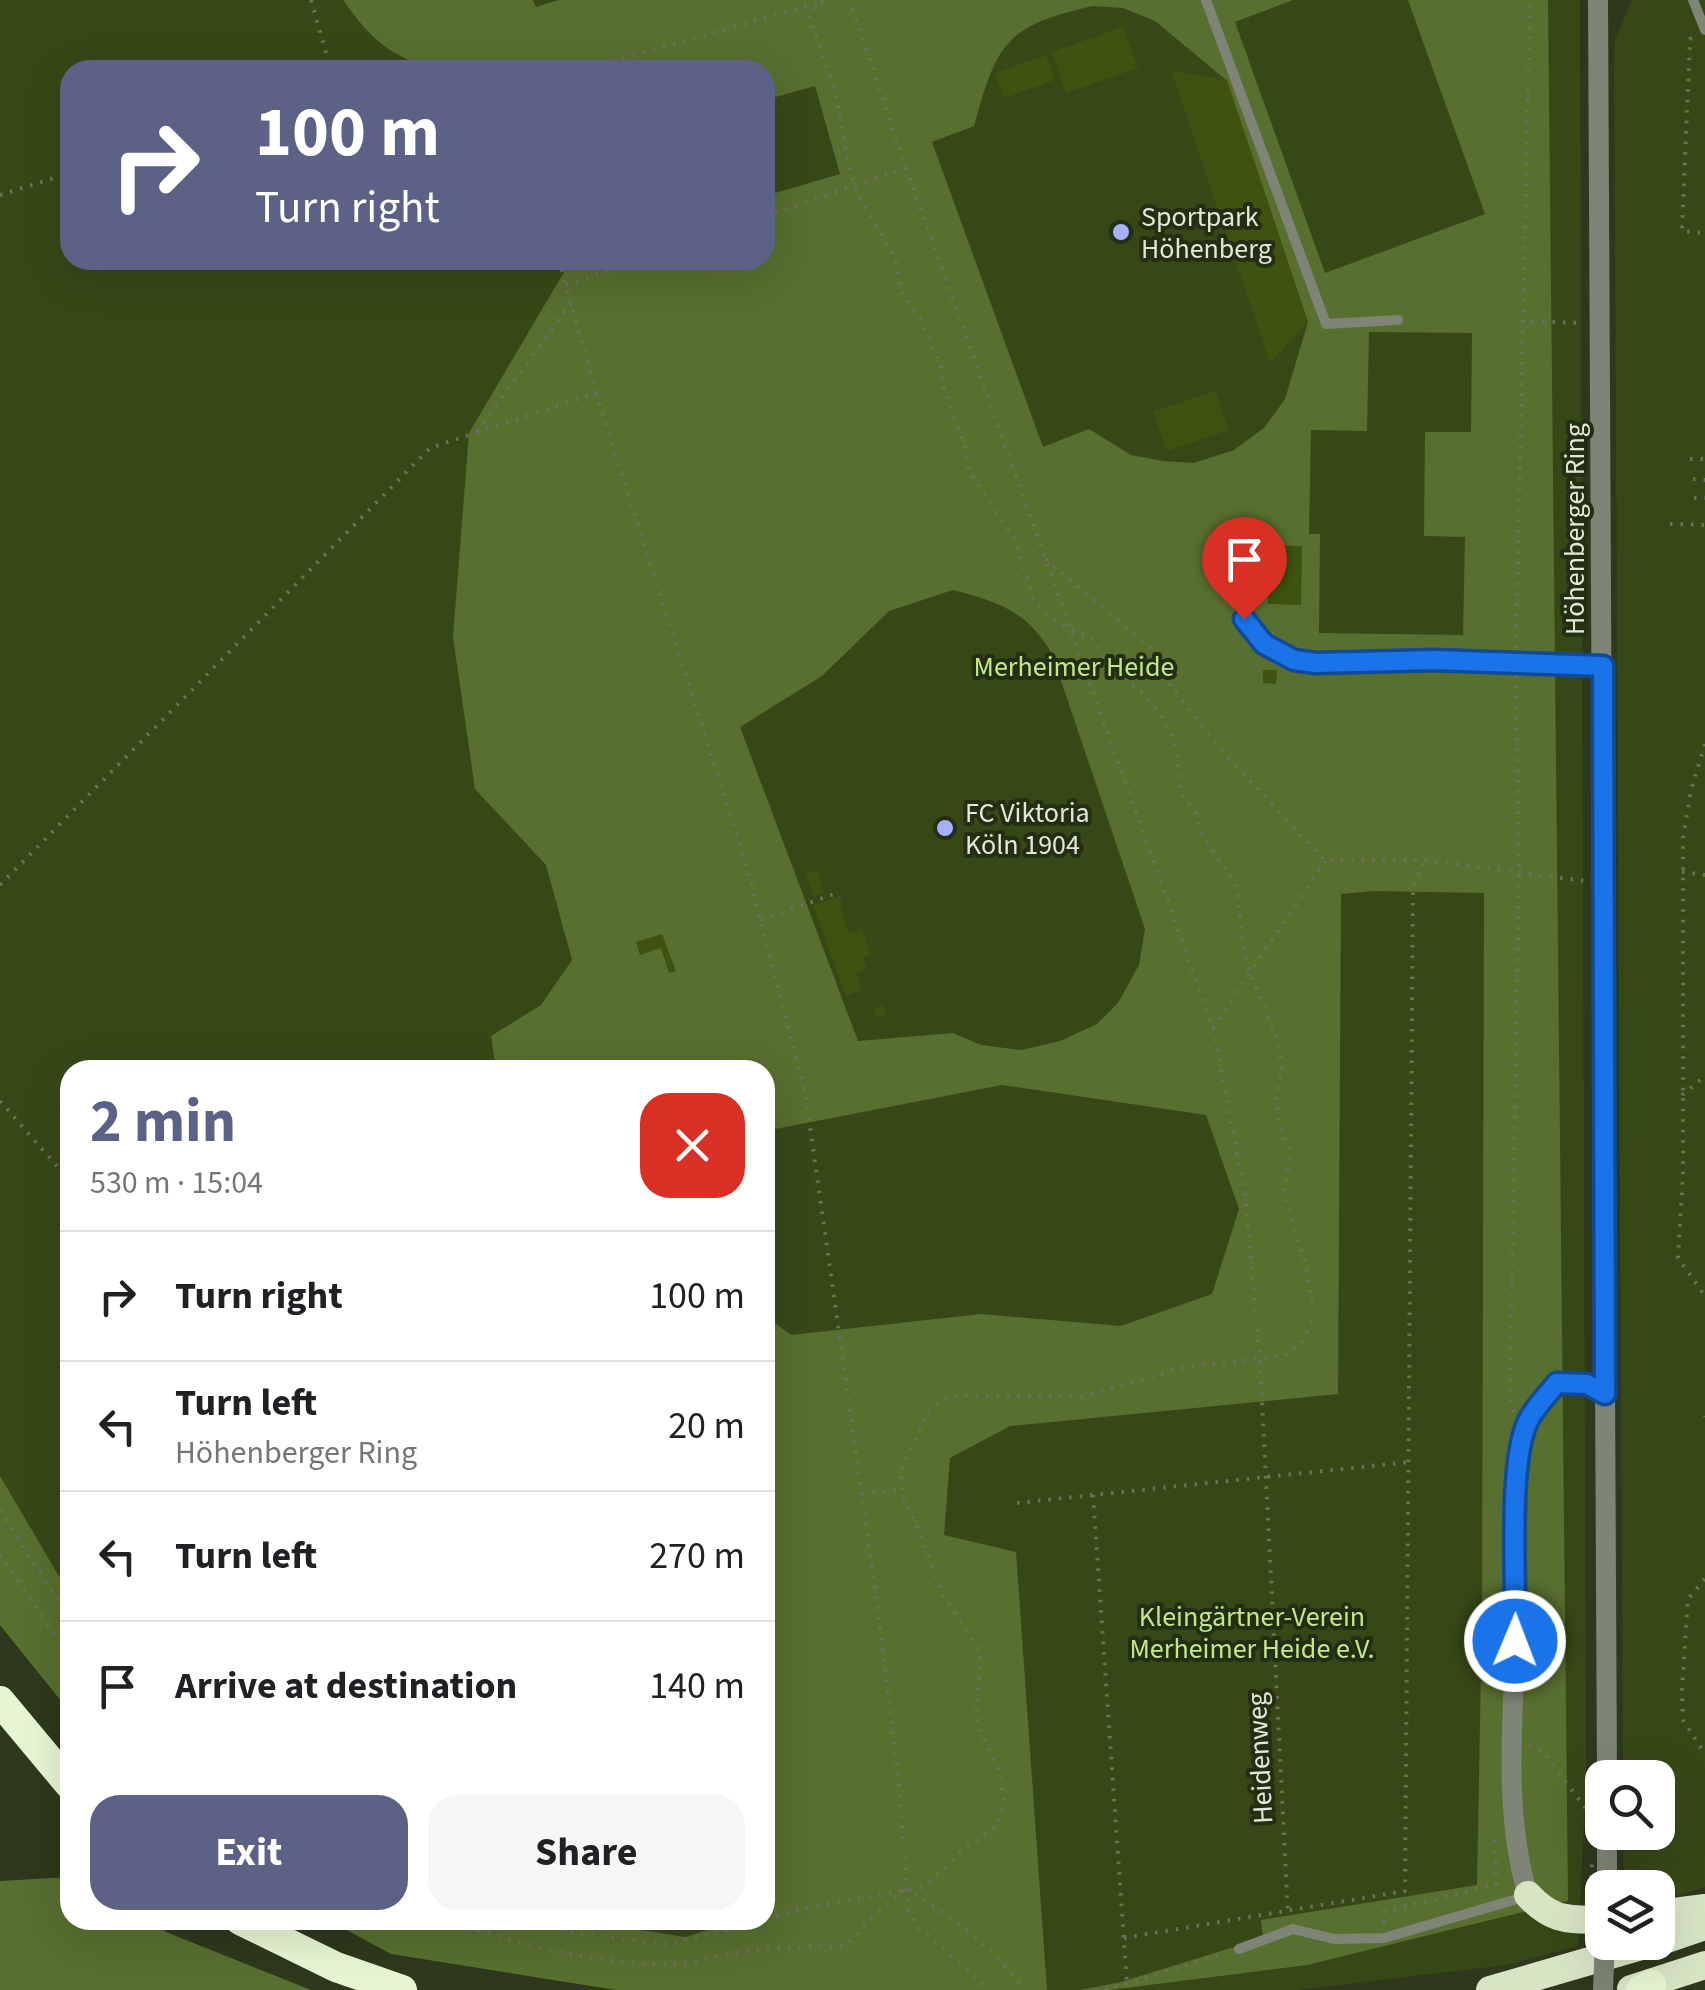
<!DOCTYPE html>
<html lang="en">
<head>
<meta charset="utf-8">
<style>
  :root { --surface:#fff; --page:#f6f6f6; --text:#202124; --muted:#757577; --line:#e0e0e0; --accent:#5c6285 }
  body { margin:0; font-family:"Source Sans 3",sans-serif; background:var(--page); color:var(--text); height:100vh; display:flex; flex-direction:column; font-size:38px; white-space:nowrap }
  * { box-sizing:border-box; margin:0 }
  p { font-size:32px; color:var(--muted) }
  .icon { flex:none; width:55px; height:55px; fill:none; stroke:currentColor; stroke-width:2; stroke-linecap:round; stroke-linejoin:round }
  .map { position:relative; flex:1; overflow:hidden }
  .side { position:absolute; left:60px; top:1060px; width:715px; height:870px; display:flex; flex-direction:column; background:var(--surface); border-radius:30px; box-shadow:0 10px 40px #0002 }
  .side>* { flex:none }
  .banner { position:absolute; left:60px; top:60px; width:715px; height:210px; border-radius:30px; box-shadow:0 10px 40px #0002; background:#5c6285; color:#fff; overflow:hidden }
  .buttons { position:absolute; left:1585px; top:1760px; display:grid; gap:20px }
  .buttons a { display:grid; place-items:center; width:90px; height:90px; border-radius:20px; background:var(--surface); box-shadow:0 10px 40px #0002; font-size:50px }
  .pin { position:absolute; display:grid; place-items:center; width:85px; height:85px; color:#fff; margin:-102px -42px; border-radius:50% 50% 50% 0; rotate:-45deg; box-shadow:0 0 10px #0007 }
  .pin .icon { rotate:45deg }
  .me { position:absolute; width:110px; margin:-55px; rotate:1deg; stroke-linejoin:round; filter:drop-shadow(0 0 8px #0008) }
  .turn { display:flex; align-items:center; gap:35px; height:210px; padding:0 30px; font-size:45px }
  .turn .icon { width:130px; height:130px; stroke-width:2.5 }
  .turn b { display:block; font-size:70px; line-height:85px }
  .round { display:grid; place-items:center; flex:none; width:105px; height:105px; border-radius:30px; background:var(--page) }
  .head { display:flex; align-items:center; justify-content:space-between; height:170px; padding:0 30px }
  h1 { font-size:60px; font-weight:700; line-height:75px; color:var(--accent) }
  .primary-button { display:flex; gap:20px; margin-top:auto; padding:20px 30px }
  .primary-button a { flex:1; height:115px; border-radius:30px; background:var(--accent); color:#fff; font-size:40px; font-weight:700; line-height:115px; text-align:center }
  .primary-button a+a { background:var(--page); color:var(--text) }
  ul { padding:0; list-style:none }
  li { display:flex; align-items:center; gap:30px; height:130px; padding:0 30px; border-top:2px solid var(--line) }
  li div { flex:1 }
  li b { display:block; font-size:38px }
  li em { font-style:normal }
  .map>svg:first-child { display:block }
  .green { fill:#374817; fill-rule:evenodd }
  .forest { fill:#576f2f; fill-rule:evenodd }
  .building { fill:#3d530f }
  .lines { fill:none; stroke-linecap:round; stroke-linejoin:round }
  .path { stroke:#69725a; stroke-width:4; stroke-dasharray:2.5 8; stroke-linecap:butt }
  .service { stroke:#7e8476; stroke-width:10 }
  .minor { stroke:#7e8476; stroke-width:20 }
  .tertiary { stroke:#7e8476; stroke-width:20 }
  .trunk { stroke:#d8e5c5; stroke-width:28 }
  .motorway { stroke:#e6f5d2; stroke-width:30 }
  .path-bridge { stroke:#69725a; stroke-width:4; stroke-dasharray:2.5 8; stroke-linecap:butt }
  .tertiary-bridge { stroke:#7e8476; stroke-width:20 }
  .route-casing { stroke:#114b97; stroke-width:25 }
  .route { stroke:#1a73e8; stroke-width:18 }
  .poi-dot { fill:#a5b1fc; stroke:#232e12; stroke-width:4 }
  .labels { text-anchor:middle; stroke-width:8; stroke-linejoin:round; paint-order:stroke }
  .poi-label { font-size:28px; fill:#e1e8d7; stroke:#232e12; text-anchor:start }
  .street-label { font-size:28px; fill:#e1e8d7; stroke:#232e12 }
  .park-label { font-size:28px; fill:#c3e88b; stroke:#232e12 }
</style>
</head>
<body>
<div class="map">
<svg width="1705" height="1990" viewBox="0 0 1705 1990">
  <rect width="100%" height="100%" fill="#2d381c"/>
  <g class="green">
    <path d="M0,0H1580L1586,1780L1578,1946L1506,1965L1297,1990H616L391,1954L328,1920H765V1070H70V1712L0,1625ZM70,70H765V260H70Z"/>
    <path d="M1632,0H1705V1887L1658,1902V1888L1624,1887L1623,1833L1658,1832V1778L1623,1777L1614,42Z"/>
  </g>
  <g class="forest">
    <path d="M343,0H533L536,7L559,0H1293L1235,22L1325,273L1485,214L1408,0H1548L1568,1901L1307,1965L1109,1990H1080L1121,1982L1263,1938L1261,1920L1477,1885L1482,1617L1484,893L1373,891L1341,894L1338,1394L1010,1426L950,1458L944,1535L1016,1552L1047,1990H616L391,1954L328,1920H577L685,1937L741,1920H765V1316L791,1335L981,1314L1121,1326L1212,1294L1239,1209L1206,1115L1002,1085L765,1131V1070H496L491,1036L541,1005L572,960L546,865L475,789L453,637L469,433L564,272L561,260H765V196L840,174L815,86L765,100V70H451C397,63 374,44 343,0ZM1093,6L1123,8L1155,21L1226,80L1308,322L1285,399L1264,428L1234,450L1194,463L1163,461L1131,455L1089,429L1043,447L932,142L974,126C997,43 1005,26 1093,6ZM1369,332L1472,333L1471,432H1425L1424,536L1465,537L1463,635L1319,633L1320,534H1309L1311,430L1367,431ZM953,590C999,602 1027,611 1052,654L1145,929L1139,965L1118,1003L1097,1024L1060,1041L1021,1050L981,1045L953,1033L858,1041L740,727L822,676L889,611Z"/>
    <path d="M0,1476L70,1595V1712L0,1625Z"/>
    <path d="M70,1877V1920H152L166,1932L311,1990H0V1881Z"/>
  </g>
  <g class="building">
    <path d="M1123,27L1138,68L1066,93L1052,52Z"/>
    <path d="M1046,55L1055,80L1004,98L995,73Z"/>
    <path d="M1171,71L1227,80L1308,322L1270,363Z"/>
    <path d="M1215,391L1229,430L1167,451L1153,412Z"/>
    <path d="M1269,545L1302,546L1301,605L1268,604Z"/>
    <path d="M1263,670H1277L1276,684L1263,683Z"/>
    <path d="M817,870L825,893L814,897L806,874Z"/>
    <path d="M840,896L843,907L840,908L849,933L862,928L871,955L863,957L867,969L856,973L862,990L846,996L813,905Z"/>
    <path d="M662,934L676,971L669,973L661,948L640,955L636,942Z"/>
    <path d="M884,1005L887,1014L877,1018L874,1009Z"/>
  </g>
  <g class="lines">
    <g class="path">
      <path d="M311,0L331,70"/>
      <path d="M1692,38L1690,39L1682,231L1705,233"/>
      <path d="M582,70L818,3L817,0"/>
      <path d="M906,168L1213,1028L1245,1194L1260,1361L1288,1915"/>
      <path d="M0,195L70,173"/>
      <path d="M765,216L906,168L850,0"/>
      <path d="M566,285L638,260"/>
      <path d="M1521,321L1581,323"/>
      <path d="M596,393L746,864L805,1091L877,1602L900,1793L908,1909L917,1926L981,1981L985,1990"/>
      <path d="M477,432L571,303"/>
      <path d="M1690,459H1705"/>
      <path d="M1693,479L1705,480"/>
      <path d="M1694,498H1705"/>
      <path d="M1670,524L1705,525"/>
      <path d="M1045,559L1151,648L1169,684L1224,753L1325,861L1425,860L1585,881"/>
      <path d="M1516,648L1530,0"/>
      <path d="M1705,744L1691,790L1683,838V1174L1678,1258L1705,1296"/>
      <path d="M1682,872L1705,875"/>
      <path d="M0,885L430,448L596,393L559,260"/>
      <path d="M761,920L840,892"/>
      <path d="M1213,1028L1325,861"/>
      <path d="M1682,1095L1705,1076"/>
      <path d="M0,1101L70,1181"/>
      <path d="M1514,1412L1510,1394L1519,870L1516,672"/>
      <path d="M1705,1416V1417"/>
      <path d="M862,1494L901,1490"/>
      <path d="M1093,1495L1127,1985"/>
      <path d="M1017,1503L1409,1462"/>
      <path d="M0,1510L70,1621"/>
      <path d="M0,1554L70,1657"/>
      <path d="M1705,1579L1688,1599L1682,1690L1683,1720L1705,1754"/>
      <path d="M1529,1744L1543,1752L1587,1810L1589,1827"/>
      <path d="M905,1889C951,1916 993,1946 1024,1990"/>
      <path d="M448,1920C522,1945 602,1967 680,1963C702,1962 720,1955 740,1952C773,1947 807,1946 840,1947L849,1943L870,1919L904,1890"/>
      <path d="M519,1920L577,1933L664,1944L727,1931L801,1909L924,1887L965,1848L997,1826L1004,1805L1000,1773L983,1737L976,1714L981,1652L942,1594L920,1533L902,1495L901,1469L929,1410L944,1399L965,1395L1082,1397L1185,1367L1285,1356L1303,1341L1312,1321V1297L1305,1262L1284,1195L1290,1151L1279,1125L1276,1098L1282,1067L1278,1041L1250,973L1242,941L1237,886L1201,833L1196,814L1181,793L1175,740L1162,718L1145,696L1110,666L1092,639L1058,623L1042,611L1033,598L1015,539L969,471L965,447L944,389L941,367L922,322L901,292L895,260L886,243L857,193L846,153L836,94L809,17L818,3L831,0"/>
      <path d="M717,1920L727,1931"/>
      <path d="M1384,1923V1912L1496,1884L1495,1835"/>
      <path d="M1124,1938L1405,1891L1413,887L1425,860"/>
      <path d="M1105,1990L1225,1953"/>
    </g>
    <g class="service">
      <path d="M1206,0L1326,324L1398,320"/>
      <path d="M1693,0L1705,30"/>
      <path d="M1235,594C1246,623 1262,649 1294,660C1327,671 1396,660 1433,660C1489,659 1546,663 1603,666"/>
      <path d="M1239,1949L1293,1929L1334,1939L1384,1938L1527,1896"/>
    </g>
    <path class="minor" d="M1528,1895C1500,1803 1516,1700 1516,1604C1517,1552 1508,1492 1522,1442C1528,1418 1541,1402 1557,1383L1587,1384L1605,1394"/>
    <g class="tertiary">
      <path d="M1598,0L1607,1778"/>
      <path d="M1607,1888V1832"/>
    </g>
    <g class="trunk">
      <path d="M1528,1895C1553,1922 1568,1919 1602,1920"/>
      <path d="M1658,1914L1705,1908"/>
      <path d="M1658,1942L1705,1926"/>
      <path d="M1631,1989L1705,1965"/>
      <path d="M1490,1990L1655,1942"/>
    </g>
    <g class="motorway">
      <path d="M0,1701L70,1785"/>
      <path d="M240,1920L336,1967L402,1990"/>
      <path d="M1641,1990L1651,1984"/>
    </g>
    <path class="path-bridge" d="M1589,1930L1592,1861"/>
    <path class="tertiary-bridge" d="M1603,1990L1605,1942"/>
  </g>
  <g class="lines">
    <defs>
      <path id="route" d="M1244,619L1264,644L1294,660L1316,663L1434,660L1603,666L1605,1394L1587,1384L1557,1383C1547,1395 1535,1407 1528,1421C1507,1465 1517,1587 1515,1641"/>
    </defs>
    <use href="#route" class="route-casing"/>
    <use href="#route" class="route"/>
  </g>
  <g class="poi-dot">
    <circle cx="1121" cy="232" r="10"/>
    <circle cx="945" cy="828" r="10"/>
  </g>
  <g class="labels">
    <g class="poi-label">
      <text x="1141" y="226">Sportpark<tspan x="1141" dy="32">Höhenberg</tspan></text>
      <text x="965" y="822">FC Viktoria<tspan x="965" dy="32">Köln 1904</tspan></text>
    </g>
    <g class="street-label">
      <text transform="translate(1574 529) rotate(-90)" y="10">Höhenberger Ring</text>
      <text transform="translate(1259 1758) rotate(-93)" y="10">Heidenweg</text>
    </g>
    <g class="park-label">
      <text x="1074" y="676">Merheimer Heide</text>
      <text x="1252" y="1626">Kleingärtner-Verein<tspan x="1252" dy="32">Merheimer Heide e.V.</tspan></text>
    </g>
  </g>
</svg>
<div class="buttons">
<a><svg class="icon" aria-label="search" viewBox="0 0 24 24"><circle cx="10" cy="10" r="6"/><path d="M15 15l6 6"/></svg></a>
<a><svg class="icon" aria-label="layers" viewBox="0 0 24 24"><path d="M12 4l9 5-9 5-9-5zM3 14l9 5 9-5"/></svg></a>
</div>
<div class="pin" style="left:1244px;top:619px;background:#d93025"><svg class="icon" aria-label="arrive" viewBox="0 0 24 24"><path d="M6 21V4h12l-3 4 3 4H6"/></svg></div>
<svg class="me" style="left:1515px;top:1641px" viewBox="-20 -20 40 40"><circle r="17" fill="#1a73e8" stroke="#fff" stroke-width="3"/><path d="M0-11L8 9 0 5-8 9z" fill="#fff"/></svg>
<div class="banner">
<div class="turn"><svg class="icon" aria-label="right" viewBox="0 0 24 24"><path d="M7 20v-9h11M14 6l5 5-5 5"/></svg><div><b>100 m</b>Turn right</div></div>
</div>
<section class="side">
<div class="head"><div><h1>2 min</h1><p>530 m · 15:04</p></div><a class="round" style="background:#d93025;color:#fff"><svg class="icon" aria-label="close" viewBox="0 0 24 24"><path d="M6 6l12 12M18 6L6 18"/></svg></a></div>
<ul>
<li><svg class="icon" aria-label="right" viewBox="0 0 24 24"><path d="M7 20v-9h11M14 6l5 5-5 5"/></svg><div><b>Turn right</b></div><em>100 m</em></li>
<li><svg class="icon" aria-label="left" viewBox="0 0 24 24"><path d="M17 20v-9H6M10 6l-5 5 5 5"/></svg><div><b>Turn left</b><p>Höhenberger Ring</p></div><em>20 m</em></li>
<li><svg class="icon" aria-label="left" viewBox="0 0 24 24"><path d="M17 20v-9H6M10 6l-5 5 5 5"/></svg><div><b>Turn left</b></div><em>270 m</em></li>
<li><svg class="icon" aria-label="arrive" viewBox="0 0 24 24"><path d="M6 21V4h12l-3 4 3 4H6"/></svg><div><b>Arrive at destination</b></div><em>140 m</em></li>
</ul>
<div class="primary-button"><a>Exit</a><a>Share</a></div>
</section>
</div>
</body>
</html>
